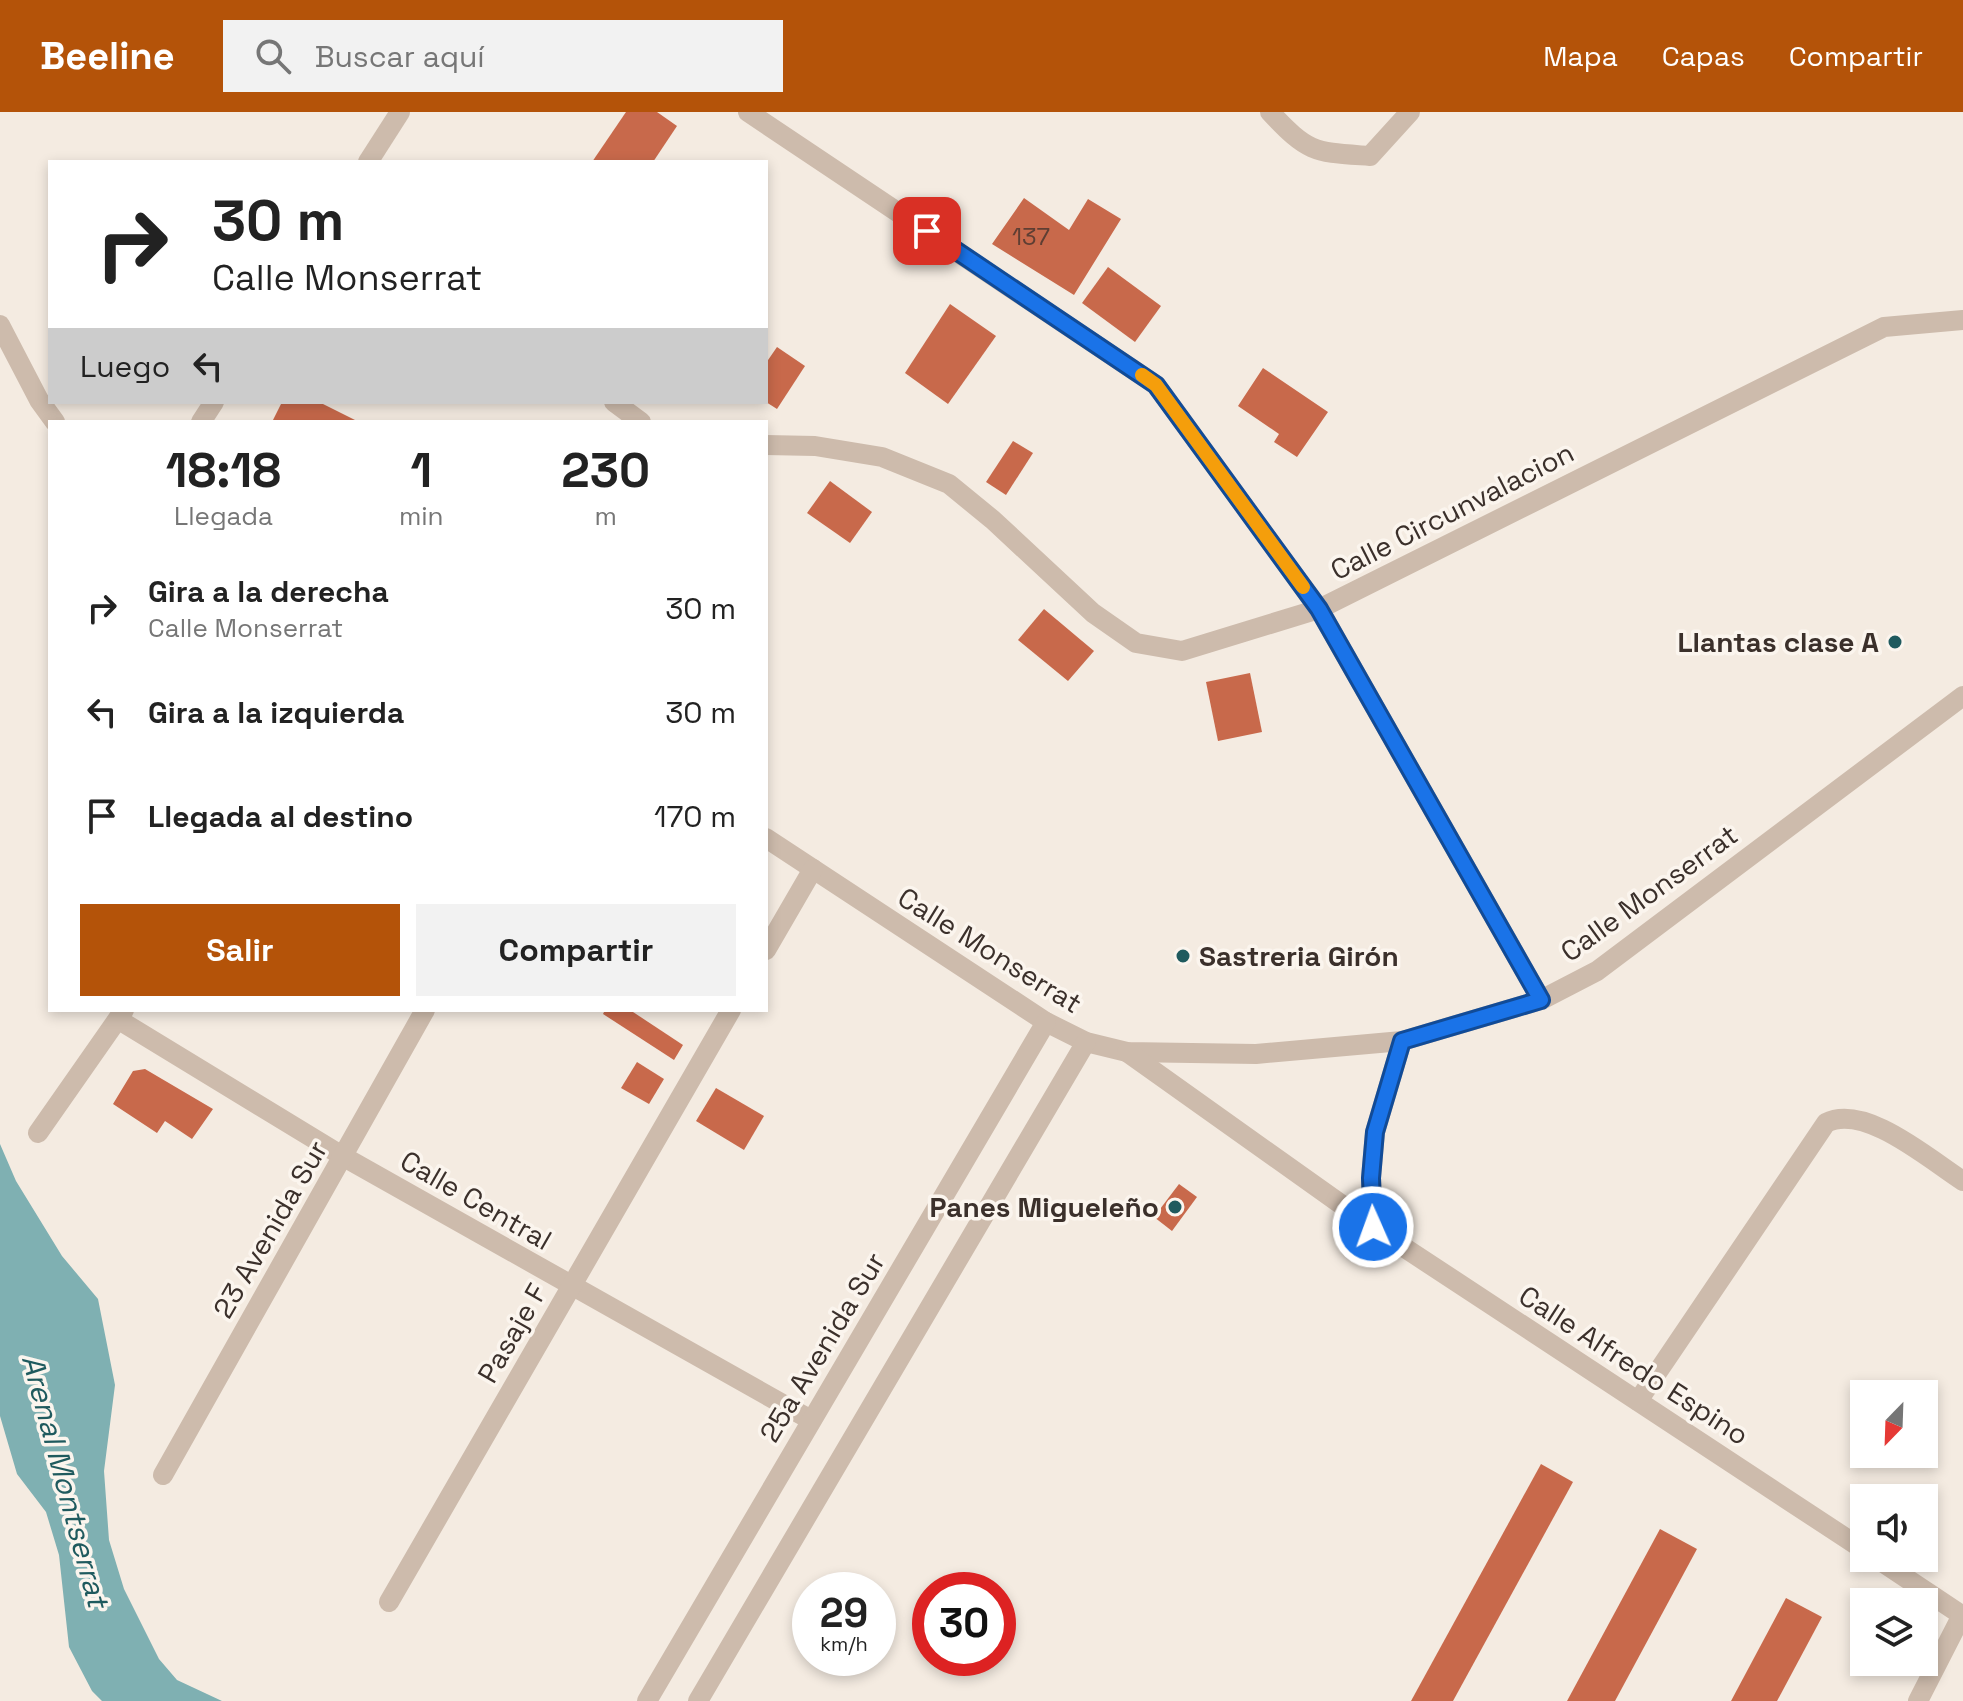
<!DOCTYPE html>
<html lang="es">
<head>
<meta charset="utf-8">
<style>
  :root { --surface:#fff; --page:#f2f2f2; --text:#222; --muted:#767676; --accent:#b45309 }
  body { margin:0; font-family:"Space Grotesk",sans-serif; background:var(--page); color:var(--text); height:100vh; display:flex; flex-direction:column; font-size:30px; white-space:nowrap }
  * { box-sizing:border-box; margin:0 }
  p { font-size:26px; color:var(--muted) }
  .icon { flex:none; width:44px; height:44px; fill:none; stroke:currentColor; stroke-width:2; stroke-linecap:round; stroke-linejoin:round }
  .map { position:relative; flex:1; overflow:hidden }
  .panel { position:absolute; left:48px; top:308px; width:720px; height:592px; display:flex; flex-direction:column; background:var(--surface); border-radius:0px; box-shadow:0 4px 12px #0003 }
  .panel>* { flex:none }
  .guide { position:absolute; left:48px; top:48px; width:720px; height:244px; border-radius:0px; box-shadow:0 4px 12px #0003; background:#fff; color:var(--text); overflow:hidden }
  .needle { width:52px; rotate:203deg }
  .fabs { position:absolute; left:1850px; top:1268px; display:grid; gap:16px }
  .fabs a { display:grid; place-items:center; width:88px; height:88px; border-radius:0px; background:var(--surface); box-shadow:0 4px 12px #0003; font-size:40px }
  .speed { position:absolute; left:792px; top:1460px; display:flex; gap:16px; font-size:40px; font-weight:700; text-align:center }
  .speed>* { display:grid; place-content:center; width:104px; height:104px; border-radius:50%; background:var(--surface); box-shadow:0 4px 12px #0003; line-height:1 }
  .speed small { font-size:20px; font-weight:400 }
  .speed .limit { border:12px solid #d22; background:#fff; color:#111 }
  .pin { position:absolute; display:grid; place-items:center; width:68px; height:68px; color:#fff; margin:-34px; border-radius:16px; box-shadow:0 4px 12px #0006 }
  .me { position:absolute; width:88px; margin:-44px; rotate:358deg; stroke-linejoin:round; filter:drop-shadow(0 0 6px #0008) }
  .turn { display:flex; align-items:center; gap:28px; height:168px; padding:0 32px; font-size:36px }
  .turn .icon { width:104px; height:104px; stroke-width:2.5 }
  .turn b { display:block; font-size:56px; line-height:68px }
  .then { display:flex; align-items:center; height:76px; padding:0 32px; background:#0003; gap:16px; font-size:30px }
  .eta { display:flex; justify-content:space-evenly; align-items:center; height:136px; text-align:center }
  .eta b { font-size:48px; font-weight:700; line-height:56px }
  .primary-button { display:flex; gap:16px; margin-top:auto; padding:16px 32px }
  .primary-button a { flex:1; height:92px; border-radius:0px; background:var(--accent); color:#fff; font-size:32px; font-weight:700; line-height:92px; text-align:center }
  .primary-button a+a { background:var(--page); color:var(--text) }
  ul { padding:0; list-style:none }
  li { display:flex; align-items:center; gap:24px; height:104px; padding:0 32px }
  li div { flex:1 }
  li b { display:block; font-size:30px }
  li em { font-style:normal }
  header { display:flex; align-items:center; gap:48px; box-sizing:border-box; height:112px; padding:0 40px; background:var(--accent); color:#fff }
  header strong { font-size:38px }
  nav { display:flex; gap:44px; margin-inline-start:auto; font-size:28px }
  .search { width:560px; height:72px; background:var(--page); display:flex; align-items:center; gap:20px; box-sizing:border-box; padding:0 28px; border-radius:0px; color:var(--muted); font-size:30px }
  .map>svg:first-child { display:block }
  .water { fill:#7fb0b2 }
  .building { fill:#c8694b }
  .lines { fill:none; stroke-linecap:round; stroke-linejoin:round }
  .minor { stroke:#cdbbac; stroke-width:20 }
  .route-casing { stroke:#114b97; stroke-width:20 }
  .route { stroke:#1a73e8; stroke-width:14 }
  .slow { stroke:#f59e0b; stroke-width:14 }
  .poi-dot { fill:#1f5a5e; stroke:#fbf5ee; stroke-width:3 }
  .labels { text-anchor:middle; stroke-width:7; stroke-linejoin:round; paint-order:stroke }
  .number-label { font-size:24px; fill:#5e3e33 }
  .street-label { font-size:28px; fill:#3b302b; stroke:#fbf5ee }
  .poi-label { font-size:28px; font-weight:bold; fill:#3b302b; stroke:#fbf5ee; text-anchor:end }
  .water-label { font-size:30px; font-style:italic; fill:#1f5a5e; stroke:#fbf5ee }
</style>
</head>
<body>
<header>
<strong>Beeline</strong>
<div class="search"><svg class="icon" aria-label="search" viewBox="0 0 24 24"><circle cx="10" cy="10" r="6"/><path d="M15 15l6 6"/></svg>Buscar aquí</div>
<nav><a>Mapa</a><a>Capas</a><a>Compartir</a></nav>
</header>
<div class="map">
<svg width="1963" height="1589" viewBox="0 0 1963 1589">
  <rect width="100%" height="100%" fill="#f4ebe1"/>
  <path class="water" d="M0,1032L16,1069L62,1144L98,1187L115,1273L104,1359L109,1428L124,1477L159,1547L177,1568L222,1589H102L92,1579L69,1535L59,1443L46,1400L17,1362L0,1304Z"/>
  <g class="building">
    <path d="M626,0H657L677,14L653,50H592Z"/>
    <path d="M1024,86L1069,118L1088,87L1121,107L1074,183L992,132Z"/>
    <path d="M1108,155L1161,194L1135,230L1082,191Z"/>
    <path d="M950,192L996,224L948,292L905,261Z"/>
    <path d="M777,235L805,254L777,297L766,290V251Z"/>
    <path d="M1263,256L1328,300L1297,345L1274,330L1279,322L1238,294Z"/>
    <path d="M282,290H319L359,310H272Z"/>
    <path d="M1013,329L1033,341L1006,383L986,370Z"/>
    <path d="M830,369L872,400L850,431L807,401Z"/>
    <path d="M1044,497L1094,539L1068,569L1018,528Z"/>
    <path d="M1250,561L1262,620L1218,629L1206,570Z"/>
    <path d="M605,898H630L683,933L674,948L603,902Z"/>
    <path d="M637,950L664,967L649,992L621,976Z"/>
    <path d="M145,957L213,997L192,1027L165,1009L157,1021L113,992L133,959Z"/>
    <path d="M716,976L764,1004L744,1038L696,1009Z"/>
    <path d="M1179,1072L1197,1085L1172,1119L1154,1105Z"/>
    <path d="M1541,1352L1573,1370L1453,1589H1411Z"/>
    <path d="M1660,1417L1697,1437L1615,1589H1567Z"/>
    <path d="M1786,1486L1822,1505L1777,1589H1731Z"/>
  </g>
  <g class="lines">
    <g class="minor">
      <path d="M748,0L1156,273L1319,497L1541,888"/>
      <path d="M1270,0C1309,42 1315,40 1370,44L1410,0"/>
      <path d="M368,50L400,0"/>
      <path d="M0,213L39,288L55,310"/>
      <path d="M614,290L641,310"/>
      <path d="M201,310L214,290"/>
      <path d="M766,333L815,334L882,345L949,372L993,408L1093,501L1136,531L1182,539L1319,497L1884,215L1963,208"/>
      <path d="M766,726L1046,910L1086,930L1127,940L1256,942L1402,929L1541,888L1597,859L1963,584"/>
      <path d="M766,838L813,757"/>
      <path d="M119,908L344,1045L811,1308"/>
      <path d="M1127,940L1373,1115L1864,1438"/>
      <path d="M38,1021L124,898"/>
      <path d="M1373,1115L1371,1066L1375,1020L1402,929"/>
      <path d="M1638,1289L1826,1011C1865,991 1930,1048 1963,1069"/>
      <path d="M163,1363L425,898"/>
      <path d="M1876,1446L1963,1504"/>
      <path d="M389,1490L731,898"/>
      <path d="M647,1589L1046,910"/>
      <path d="M698,1589L1086,930"/>
      <path d="M1918,1589L1962,1503"/>
    </g>
  </g>
  <g class="lines">
    <defs>
      <path id="route" d="M927,119L1156,273L1319,497L1541,888L1402,929L1375,1020L1371,1066L1373,1115"/>
    </defs>
    <use href="#route" class="route-casing"/>
    <use href="#route" class="route"/>
    <path class="slow" d="M1142,263L1156,273L1303,475"/>
  </g>
  <g class="poi-dot">
    <circle cx="1895" cy="530" r="8"/>
    <circle cx="1183" cy="844" r="8"/>
    <circle cx="1175" cy="1095" r="8"/>
  </g>
  <g class="labels">
    <g class="number-label">
      <text x="1031" y="133">137</text>
    </g>
    <g class="street-label">
      <text transform="translate(1452 399) rotate(-27)" y="10">Calle Circunvalacion</text>
      <text transform="translate(1649 781) rotate(-36)" y="10">Calle Monserrat</text>
      <text transform="translate(990 838) rotate(32)" y="10">Calle Monserrat</text>
      <text transform="translate(476 1088) rotate(30)" y="10">Calle Central</text>
      <text transform="translate(270 1117) rotate(-60)" y="10">23 Avenida Sur</text>
      <text transform="translate(512 1221) rotate(-60)" y="10">Pasaje F</text>
      <text transform="translate(822 1235) rotate(-59)" y="10">25a Avenida Sur</text>
      <text transform="translate(1634 1253) rotate(33)" y="10">Calle Alfredo Espino</text>
    </g>
    <g class="poi-label">
      <text x="1879" y="540">Llantas clase A</text>
      <text x="1199" y="854" text-anchor="start">Sastreria Girón</text>
      <text x="1159" y="1105">Panes Migueleño</text>
    </g>
    <g class="water-label">
      <text transform="translate(65 1369) rotate(75)" y="10">Arenal Montserrat</text>
    </g>
  </g>
</svg>
<div class="fabs">
<a><svg class="needle" viewBox="-14 -14 28 28"><path d="M0-13l5 13h-10z" fill="#e53935"/><path d="M0 13l5-13h-10z" fill="#767676"/></svg></a>
<a><svg class="icon" aria-label="sound" viewBox="0 0 24 24"><path d="M4 9h4l5-4v14l-5-4H4zM17 9q2 3 0 6"/></svg></a>
<a><svg class="icon" aria-label="layers" viewBox="0 0 24 24"><path d="M12 4l9 5-9 5-9-5zM3 14l9 5 9-5"/></svg></a>
</div>
<div class="speed"><div>29<small>km/h</small></div><div class="limit">30</div></div>
<div class="pin" style="left:927px;top:119px;background:#d93025"><svg class="icon" aria-label="arrive" viewBox="0 0 24 24"><path d="M6 21V4h12l-3 4 3 4H6"/></svg></div>
<svg class="me" style="left:1373px;top:1115px" viewBox="-20 -20 40 40"><circle r="17" fill="#1a73e8" stroke="#fff" stroke-width="3"/><path d="M0-11L8 9 0 5-8 9z" fill="#fff"/></svg>
<div class="guide">
<div class="turn"><svg class="icon" aria-label="right" viewBox="0 0 24 24"><path d="M7 20v-9h11M14 6l5 5-5 5"/></svg><div><b>30 m</b>Calle Monserrat</div></div>
<div class="then">Luego<svg class="icon" aria-label="left" viewBox="0 0 24 24"><path d="M17 20v-9H6M10 6l-5 5 5 5"/></svg></div>
</div>
<section class="panel">
<div class="eta">
<div><b>18:18</b><p>Llegada</p></div>
<div><b>1</b><p>min</p></div>
<div><b>230</b><p>m</p></div>
</div>
<ul>
<li><svg class="icon" aria-label="right" viewBox="0 0 24 24"><path d="M7 20v-9h11M14 6l5 5-5 5"/></svg><div><b>Gira a la derecha</b><p>Calle Monserrat</p></div><em>30 m</em></li>
<li><svg class="icon" aria-label="left" viewBox="0 0 24 24"><path d="M17 20v-9H6M10 6l-5 5 5 5"/></svg><div><b>Gira a la izquierda</b></div><em>30 m</em></li>
<li><svg class="icon" aria-label="arrive" viewBox="0 0 24 24"><path d="M6 21V4h12l-3 4 3 4H6"/></svg><div><b>Llegada al destino</b></div><em>170 m</em></li>
</ul>
<div class="primary-button"><a>Salir</a><a>Compartir</a></div>
</section>
</div>
</body>
</html>
